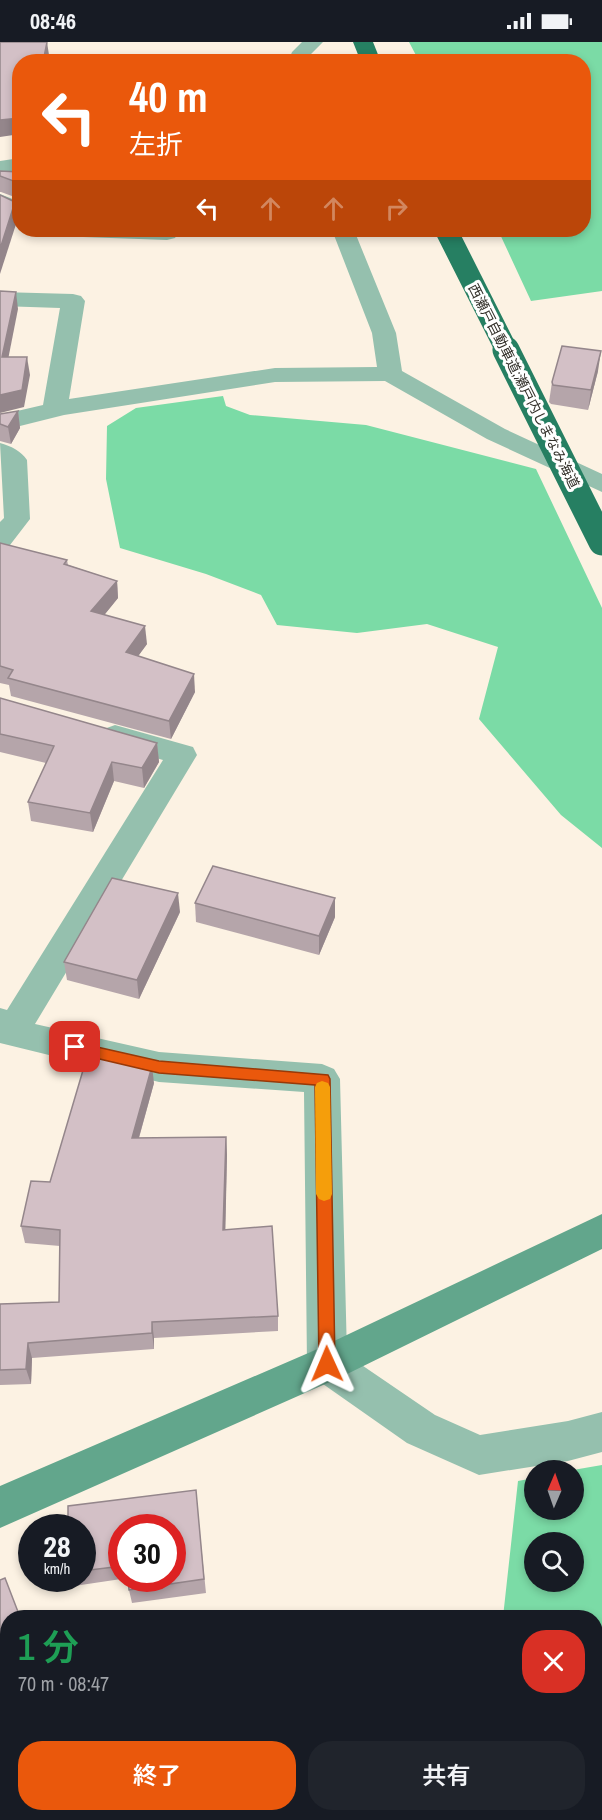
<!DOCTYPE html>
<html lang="ja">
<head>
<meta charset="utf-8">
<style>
  :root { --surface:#171b24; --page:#20242c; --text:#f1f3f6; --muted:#9ea1a6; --accent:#ea580c }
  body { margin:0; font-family:"Archivo Narrow","Noto Sans JP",sans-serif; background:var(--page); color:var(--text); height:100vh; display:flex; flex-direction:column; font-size:22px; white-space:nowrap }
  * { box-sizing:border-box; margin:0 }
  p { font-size:20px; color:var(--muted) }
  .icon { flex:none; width:33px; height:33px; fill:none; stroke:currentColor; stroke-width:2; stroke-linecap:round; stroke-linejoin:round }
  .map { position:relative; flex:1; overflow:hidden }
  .sheet { position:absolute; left:0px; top:1568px; width:603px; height:212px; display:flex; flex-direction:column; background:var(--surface); border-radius:24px 24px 0 0; box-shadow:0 3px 9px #0003 }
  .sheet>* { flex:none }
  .top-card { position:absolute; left:12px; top:12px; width:579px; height:183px; border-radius:24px; box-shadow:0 3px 9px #0003; background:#ea580c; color:#fff; overflow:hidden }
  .needle { width:39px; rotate:2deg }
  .tools { position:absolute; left:524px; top:1418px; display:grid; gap:12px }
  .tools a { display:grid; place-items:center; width:60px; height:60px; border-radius:50%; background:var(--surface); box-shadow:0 3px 9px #0003; font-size:30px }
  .speed { position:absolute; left:18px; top:1472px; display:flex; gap:12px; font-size:30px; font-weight:700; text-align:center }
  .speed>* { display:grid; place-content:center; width:78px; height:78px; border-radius:50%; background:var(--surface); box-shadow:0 3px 9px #0003; line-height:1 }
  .speed small { font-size:15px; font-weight:400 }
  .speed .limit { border:9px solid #d22; background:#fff; color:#111 }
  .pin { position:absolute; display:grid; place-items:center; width:51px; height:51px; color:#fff; margin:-26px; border-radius:12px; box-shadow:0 3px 9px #0006 }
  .me { position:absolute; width:66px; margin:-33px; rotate:359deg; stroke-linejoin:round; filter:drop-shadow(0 0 4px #0008) }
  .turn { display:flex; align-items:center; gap:21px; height:126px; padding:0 18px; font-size:27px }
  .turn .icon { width:78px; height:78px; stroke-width:2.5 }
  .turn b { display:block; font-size:42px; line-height:51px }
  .lanes { display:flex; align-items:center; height:57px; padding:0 18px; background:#0003; justify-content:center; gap:30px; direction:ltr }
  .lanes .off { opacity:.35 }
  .round { display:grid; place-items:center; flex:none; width:63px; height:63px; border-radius:24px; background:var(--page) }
  .head { display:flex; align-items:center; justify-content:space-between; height:102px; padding:0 18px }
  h1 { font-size:36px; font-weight:600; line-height:45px; color:#1e9e55 }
  .primary-button { display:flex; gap:12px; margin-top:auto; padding:12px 18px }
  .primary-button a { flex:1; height:69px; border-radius:24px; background:var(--accent); color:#fff; font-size:24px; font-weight:600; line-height:69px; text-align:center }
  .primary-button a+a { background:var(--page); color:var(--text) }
  .status { display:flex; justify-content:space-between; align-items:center; height:42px; padding:0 30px; background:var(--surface); direction:ltr }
  .status svg { height:16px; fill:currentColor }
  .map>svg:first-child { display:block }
  .forest { fill:#7bdba6; fill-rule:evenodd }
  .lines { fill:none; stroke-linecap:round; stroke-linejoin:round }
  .street { fill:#95c0ae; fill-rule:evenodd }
  .secondary { fill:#62a68c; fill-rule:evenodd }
  .highway { fill:#267f62; fill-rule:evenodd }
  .highway-bridge-far1 { stroke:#267f62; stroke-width:22 }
  .highway-bridge { stroke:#267f62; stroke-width:27 }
  .wall { fill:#b5a5aa; fill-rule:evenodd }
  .shaded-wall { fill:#94868b }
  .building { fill:#d3c0c6; stroke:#94868b; stroke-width:1.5 }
  .route { fill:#ea580c; stroke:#983908; stroke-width:1.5 }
  .slow { fill:#f59e0b }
  .labels { text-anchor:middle; stroke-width:6; stroke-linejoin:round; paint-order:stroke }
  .far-street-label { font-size:14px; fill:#322f29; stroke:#fff }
</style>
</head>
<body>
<div class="status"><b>08:46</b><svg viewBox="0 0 49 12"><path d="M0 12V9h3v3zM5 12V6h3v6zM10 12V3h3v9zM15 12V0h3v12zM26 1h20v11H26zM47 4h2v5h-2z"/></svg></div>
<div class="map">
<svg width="602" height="1778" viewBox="0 0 602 1778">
  <rect width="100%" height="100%" fill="#fcf2e3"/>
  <g class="forest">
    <path d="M409,0H602V249L531,259L498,188H584V20L419,19Z"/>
    <path d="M223,354L226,364L250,373L366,383L536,427L602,566V806L561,773L479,677L498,605L427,582L357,591L277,583L261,553L206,532L120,506L106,437L107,384L136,366Z"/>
    <path d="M602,1423V1778H481L482,1772H596V1575H503L518,1439L534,1436V1467H573V1428ZM534,1500H573V1539H534Z"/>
  </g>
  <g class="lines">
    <g class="street">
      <path d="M302,0H323L308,15V20H288L292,10Z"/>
      <path d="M20,116V128L0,131V119Z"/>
      <path d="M0,152L20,160V175L0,167Z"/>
      <path d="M72,188H176L178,191L175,196L167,198L83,195L75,193Z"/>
      <path d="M332,188H354L396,291L402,329L505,387L602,432V450L487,397L385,339L275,340L64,373L0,389V373L43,363L60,266L0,264V250L73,252L81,254L85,259L69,357L275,326L377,325L372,291Z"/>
      <path d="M0,401C11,404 21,409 27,418L30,477L10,503L0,506V480L4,476Z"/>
      <path d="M115,683L193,705L197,713L35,982L159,1010L322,1022L334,1027L340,1037L347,1313L435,1373L480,1393L568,1379L602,1370V1410L568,1419L479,1433L407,1401L313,1335L307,1322L304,1050L159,1040L0,1001V966L7,968L163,718L104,701L100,694L104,687Z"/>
    </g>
    <path class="secondary" d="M602,1172V1207L341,1335L0,1486V1444L313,1309Z"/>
    <path class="highway" d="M353,0H373L381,20H361Z"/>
    <path class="highway-bridge-far1" d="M446,188L507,309"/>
    <path class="highway-bridge" d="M506,308L602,500"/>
  </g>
  <g class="wall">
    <path d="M0,129L20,130V157L1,150H0Z"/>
    <path d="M598,329L588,368L551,362L549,360L552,340Z"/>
    <path d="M18,369L20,386L11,402L0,399V372Z"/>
    <path d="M0,501L67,518L68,523L117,539L118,556L104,573L147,602L138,614L195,650L171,697L11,654L9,643L0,641Z"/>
    <path d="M0,656L157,701L159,720L144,746L114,739L93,790L31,779L28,760L46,721L0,710Z"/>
    <path d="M195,861L335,875L319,913L196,880Z"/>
    <path d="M180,870L139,957L67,938L64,920Z"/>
    <path d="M154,1041L139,1096L226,1095L227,1113L225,1188L278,1274V1289L154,1296V1307L32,1316L31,1342L0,1343V1262L59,1260L60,1204L25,1201L21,1184L50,1140Z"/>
    <path d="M197,1462L206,1551L132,1561L129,1548L128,1536L74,1544L72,1536H82V1485ZM122,1485L172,1536H122Z"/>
  </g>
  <g class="shaded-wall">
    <path d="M47,0L49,13L48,20H43Z"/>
    <path d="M20,76V92L0,95V78Z"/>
    <path d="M15,160L18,176L0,232V207Z"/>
    <path d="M16,250L18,267L5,333L2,315Z"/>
    <path d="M601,309L598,329L588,368L591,348Z"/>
    <path d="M27,315L30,333L24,365L0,371V353Z"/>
    <path d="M18,369L20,386L11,402L8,385Z"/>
    <path d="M117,539L118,556L93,587L91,569Z"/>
    <path d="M145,584L147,602L128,628L126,610Z"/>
    <path d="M194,632L195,650L171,697L169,679Z"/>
    <path d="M157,701L159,720L144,746L142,726Z"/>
    <path d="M112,720L114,739L93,790L90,771Z"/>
    <path d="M178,851L180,870L139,957L137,938Z"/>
    <path d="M335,856V875L319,913V894Z"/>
    <path d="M152,1024L154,1041L134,1113L132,1096Z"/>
    <path d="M226,1095L227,1113L225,1204L223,1188Z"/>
    <path d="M152,1280L154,1296V1307L152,1291Z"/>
    <path d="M28,1301L32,1316L31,1342L26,1327Z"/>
    <path d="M8,1637V1652L0,1656V1641Z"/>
  </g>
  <g class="building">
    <path d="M0,0H47L43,20H20V76L0,78Z"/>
    <path d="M0,129L20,130V144L19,141L0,134Z"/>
    <path d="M0,153L15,160L0,207Z"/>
    <path d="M0,249L16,250L2,315H27L22,348L0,353Z"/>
    <path d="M562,304L601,309L591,348L553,343L552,340Z"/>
    <path d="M18,369L8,385L0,382V372Z"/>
    <path d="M0,501L67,518L64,522L117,539L91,569L145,584L126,610L194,632L169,679L8,636L13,628L0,624Z"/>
    <path d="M0,656L157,701L142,726L112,720L90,771L28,760L54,704L0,692Z"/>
    <path d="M213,824L335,856L319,894L195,861Z"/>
    <path d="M112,836L178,851L137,938L64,920Z"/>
    <path d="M89,1008L152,1024L132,1096L226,1095L223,1188L272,1184L278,1274L152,1280V1291L28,1301L26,1327L0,1328V1262L59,1260L60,1188L21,1184L31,1139L50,1140Z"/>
    <path d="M196,1448L204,1537L129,1548L128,1536H172V1485H122V1524L82,1529V1485H68V1464Z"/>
    <path d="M5,1536L20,1575H8V1637L0,1641V1538Z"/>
  </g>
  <path class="route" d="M75,1000L159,1019L328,1033L330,1037L335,1322L333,1328L327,1330L321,1328L319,1322L315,1043L159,1031L70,1010L68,1005L70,1001Z"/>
  <path class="slow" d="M322,1039L328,1041L330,1045L332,1152L330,1157L324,1159L319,1157L316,1152L315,1045L317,1041Z"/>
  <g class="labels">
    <g class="far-street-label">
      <text transform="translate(524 344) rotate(63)" y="5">西瀬戸自動車道;瀬戸内しまなみ海道</text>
    </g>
  </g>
</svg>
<div class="tools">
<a><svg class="needle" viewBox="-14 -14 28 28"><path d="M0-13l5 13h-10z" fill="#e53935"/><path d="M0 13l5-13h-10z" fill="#9ea1a6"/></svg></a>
<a><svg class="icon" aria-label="search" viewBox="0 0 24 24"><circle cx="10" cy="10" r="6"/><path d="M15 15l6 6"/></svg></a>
</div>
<div class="speed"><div>28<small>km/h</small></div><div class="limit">30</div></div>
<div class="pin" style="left:75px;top:1005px;background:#d93025"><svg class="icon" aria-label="arrive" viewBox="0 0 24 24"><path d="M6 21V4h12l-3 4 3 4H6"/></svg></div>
<svg class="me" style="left:327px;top:1322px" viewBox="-20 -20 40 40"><path d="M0-17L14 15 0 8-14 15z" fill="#ea580c" stroke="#fff" stroke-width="4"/></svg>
<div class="top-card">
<div class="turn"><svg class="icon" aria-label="left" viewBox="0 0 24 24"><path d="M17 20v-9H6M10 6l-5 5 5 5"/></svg><div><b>40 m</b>左折</div></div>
<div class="lanes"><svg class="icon" aria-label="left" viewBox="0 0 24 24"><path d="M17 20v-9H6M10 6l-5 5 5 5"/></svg><svg class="icon off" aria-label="ahead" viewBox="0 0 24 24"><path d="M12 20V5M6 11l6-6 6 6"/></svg><svg class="icon off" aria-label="ahead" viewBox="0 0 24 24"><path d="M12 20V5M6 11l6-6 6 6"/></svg><svg class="icon off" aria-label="right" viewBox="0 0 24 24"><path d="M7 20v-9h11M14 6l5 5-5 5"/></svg></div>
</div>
<section class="sheet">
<div class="head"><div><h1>1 分</h1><p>70 m · 08:47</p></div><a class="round" style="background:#d93025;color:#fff"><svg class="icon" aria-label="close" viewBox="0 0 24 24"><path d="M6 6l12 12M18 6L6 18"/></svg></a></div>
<div class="primary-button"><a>終了</a><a>共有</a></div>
</section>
</div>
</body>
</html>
